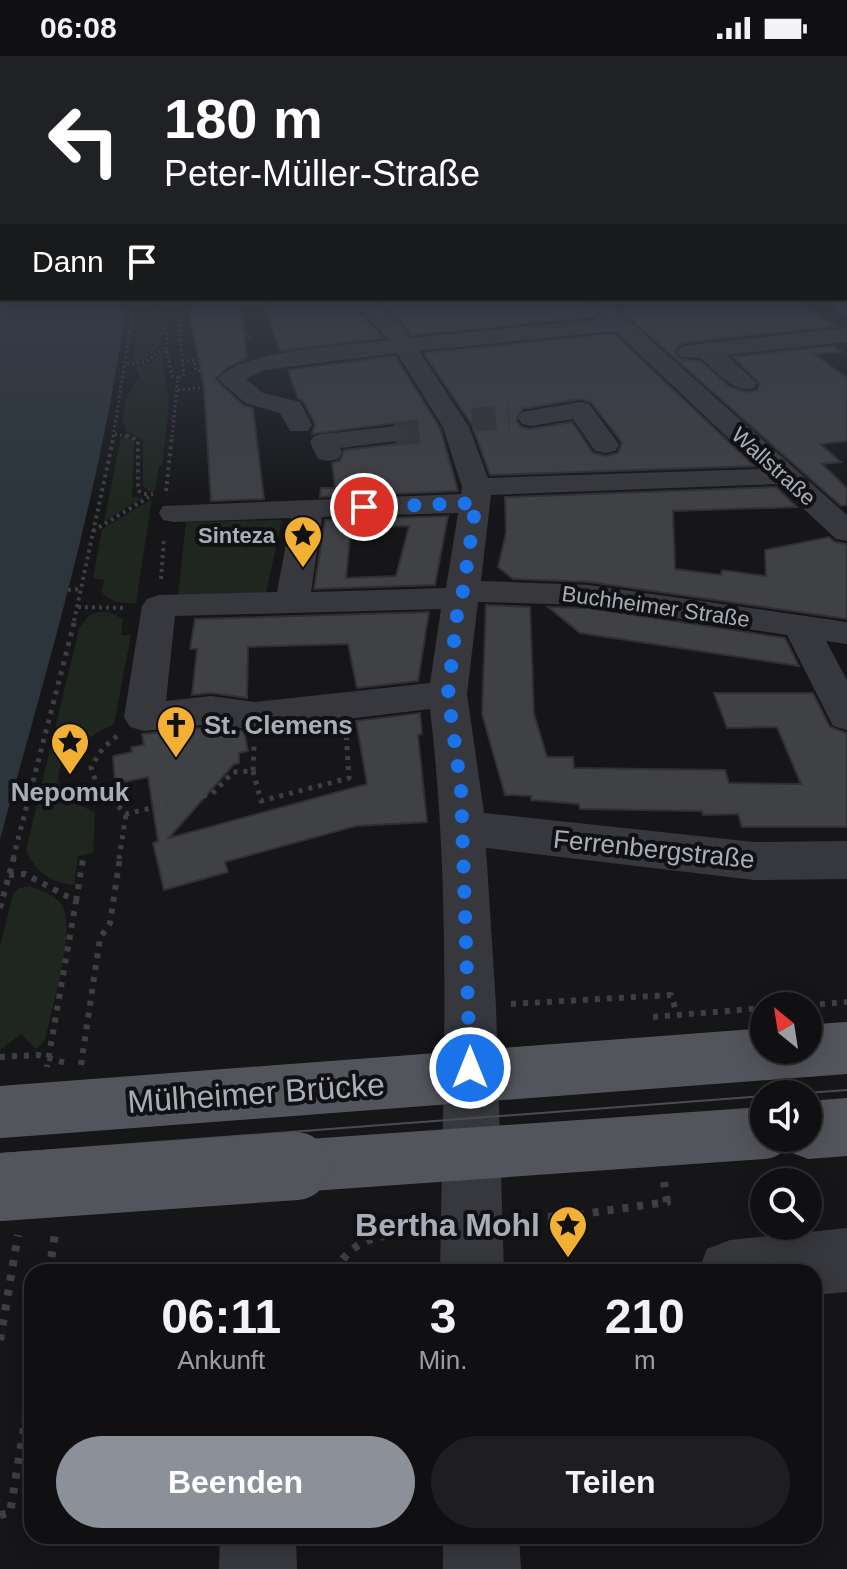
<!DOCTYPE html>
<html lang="de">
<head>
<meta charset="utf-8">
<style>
  :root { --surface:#101012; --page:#1e1e20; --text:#f1f3f6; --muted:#9c9d9f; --line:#303032; --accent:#8c9099 }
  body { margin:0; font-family:Helvetica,sans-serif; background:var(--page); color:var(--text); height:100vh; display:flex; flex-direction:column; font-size:30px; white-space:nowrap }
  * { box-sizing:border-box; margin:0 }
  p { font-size:26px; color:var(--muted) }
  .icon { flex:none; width:44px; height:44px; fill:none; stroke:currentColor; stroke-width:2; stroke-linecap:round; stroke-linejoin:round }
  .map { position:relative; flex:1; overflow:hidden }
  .sheet { position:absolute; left:24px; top:1208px; width:798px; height:280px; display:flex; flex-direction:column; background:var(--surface); border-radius:24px; box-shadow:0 4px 20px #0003,0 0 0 2px var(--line) }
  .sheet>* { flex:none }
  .top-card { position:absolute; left:0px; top:0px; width:848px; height:244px; box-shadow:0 4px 20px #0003,0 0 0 2px var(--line); background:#202124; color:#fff; overflow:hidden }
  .needle { width:52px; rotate:330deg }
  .tools { position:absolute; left:750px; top:936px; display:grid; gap:16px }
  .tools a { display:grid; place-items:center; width:72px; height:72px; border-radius:50%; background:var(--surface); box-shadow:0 4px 20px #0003,0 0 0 2px var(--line); font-size:40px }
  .pin { position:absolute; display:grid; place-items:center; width:68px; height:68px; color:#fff; margin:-34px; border:4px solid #fff; border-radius:50%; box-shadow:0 2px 8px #0007 }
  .me { position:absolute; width:88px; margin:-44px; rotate:0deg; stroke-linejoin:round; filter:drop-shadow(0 0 6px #0008) }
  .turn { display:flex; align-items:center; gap:28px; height:168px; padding:0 32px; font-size:36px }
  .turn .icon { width:104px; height:104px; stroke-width:2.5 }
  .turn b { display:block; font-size:56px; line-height:68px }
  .then { display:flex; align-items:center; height:76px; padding:0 32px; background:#0003; gap:16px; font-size:30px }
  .eta { display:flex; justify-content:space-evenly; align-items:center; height:136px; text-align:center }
  .eta b { font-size:48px; font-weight:600; line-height:56px }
  .primary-button { display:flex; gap:16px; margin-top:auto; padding:16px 32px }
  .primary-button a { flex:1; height:92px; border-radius:48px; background:var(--accent); color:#fff; font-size:32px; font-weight:600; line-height:92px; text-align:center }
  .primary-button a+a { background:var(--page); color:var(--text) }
  .status { display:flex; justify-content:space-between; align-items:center; height:56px; padding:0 40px; background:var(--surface); direction:ltr }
  .status svg { height:22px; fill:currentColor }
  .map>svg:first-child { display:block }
  .green { fill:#1e261f }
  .water { fill:#2c353c }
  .building { fill:#404145; stroke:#303034; stroke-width:2; fill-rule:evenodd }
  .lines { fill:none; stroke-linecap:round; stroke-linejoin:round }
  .minor-tunnel { stroke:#333438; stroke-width:24; stroke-dasharray:24 12; stroke-linecap:butt }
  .path-far4 { stroke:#3d3f44; stroke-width:3; stroke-dasharray:2 3; stroke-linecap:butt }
  .path-far3 { stroke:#3d3f44; stroke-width:4; stroke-dasharray:3 4; stroke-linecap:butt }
  .path-far2 { stroke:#3d3f44; stroke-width:5; stroke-dasharray:4 6; stroke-linecap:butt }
  .path-far1 { stroke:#3d3f44; stroke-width:6; stroke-dasharray:5 7; stroke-linecap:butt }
  .path { stroke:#3d3f44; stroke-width:8; stroke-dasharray:6 9; stroke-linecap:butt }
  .minor { fill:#37383d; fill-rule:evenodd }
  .major { fill:#53555c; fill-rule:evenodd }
  .tram { stroke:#4a4c52; stroke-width:2 }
  .path-bridge { stroke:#3d3f44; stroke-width:6; stroke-dasharray:5 7; stroke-linecap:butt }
  .major-bridge-far1 { stroke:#53555c; stroke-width:52 }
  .major-bridge { stroke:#53555c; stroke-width:68 }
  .route { stroke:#1a73e8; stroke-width:14; stroke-dasharray:0 25.2 }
  .labels { text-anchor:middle; stroke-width:8; stroke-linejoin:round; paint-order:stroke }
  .far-street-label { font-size:22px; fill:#a8adb8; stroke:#111113 }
  .far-poi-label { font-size:22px; font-weight:bold; fill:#a8adb8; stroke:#111113; text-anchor:end }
  .poi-label { font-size:26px; font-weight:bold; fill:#a8adb8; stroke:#111113; text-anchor:start }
  .street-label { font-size:26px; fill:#a8adb8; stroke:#111113 }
  .near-street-label { font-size:32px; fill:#a8adb8; stroke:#111113 }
  .near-poi-label { font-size:32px; font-weight:bold; fill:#a8adb8; stroke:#111113; text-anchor:end }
</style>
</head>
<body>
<div class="status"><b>06:08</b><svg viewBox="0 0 49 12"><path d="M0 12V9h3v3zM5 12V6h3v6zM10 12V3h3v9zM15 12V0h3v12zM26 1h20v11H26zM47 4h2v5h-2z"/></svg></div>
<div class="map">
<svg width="847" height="1513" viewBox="0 0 847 1513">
  <rect width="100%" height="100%" fill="#161618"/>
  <g class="green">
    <path d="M143,246L160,269L163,288L144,304L134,306L140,247Z"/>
    <path d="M162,298L169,350L162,409L159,410L155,435H148L143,429V384L126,375C118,355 129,335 140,320L134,309L147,308Z"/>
    <path d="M127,381L134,387L132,441L142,442L104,466L121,382Z"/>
    <path d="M152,443L136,547C122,548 110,546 101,535L105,524L93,522L102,473Z"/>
    <path d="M282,464L266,537L178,540L186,466Z"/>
    <path d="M98,556H109L123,563L121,579H131L114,668C92,679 36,708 68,741C74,748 87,752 95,757L93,797L78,800L74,829C50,827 36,816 26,794L79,573L89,559Z"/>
    <path d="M30,830C40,835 56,839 62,849C77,873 51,954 45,984L36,993L21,978L0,994V891L13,838L19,832Z"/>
  </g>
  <path class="water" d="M0,239L2,242H127C103,426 49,605 0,783Z"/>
  <g class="building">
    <path d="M287,242H346L383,282L280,295L264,251Z"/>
    <path d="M377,242H581L595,253L598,260L411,279L401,264Z"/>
    <path d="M693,242H792L835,270L688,286L679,289L674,296L681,304L700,305L730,331L747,336L757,334L760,327L733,301L834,290L842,296L814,298L847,322V385L820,388L841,406L822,408L847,432V449L841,450L621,254Z"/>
    <path d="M203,252L242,254L247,302L228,311L215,323L243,349L253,352L264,443L211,445L204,330L189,253Z"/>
    <path d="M614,278L754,410L490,419L472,369L424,297ZM580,343L591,346L618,381L622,387L618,397L606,400L593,397L572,366L530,373L521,371L516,364L522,353Z"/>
    <path d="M395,300L440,372L458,435L320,441L321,432H335L332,407L340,405L344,394L405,387L412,376L406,369L395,367L312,378L315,368L303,345L298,342L288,314Z"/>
    <path d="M776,431L797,451L673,455L675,513L721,519L722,514L766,520L765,494L829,481L835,486L847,488V563L589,526L513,523L498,511L506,477L505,441Z"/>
    <path d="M448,460L435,529L314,533L325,464ZM409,470L396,520L346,522L351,472Z"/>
    <path d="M486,549L530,551L534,658L547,701H573L574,712L725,714L729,727L801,728L777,671L727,672L714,637H813L830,671L847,677V771H742L738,758L703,759L702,755L580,753L579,748L531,744V740L505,739L482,658Z"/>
    <path d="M548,551L589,552L785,582L799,610L580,577Z"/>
    <path d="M429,556L418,625L357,632L348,588L248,591L247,642L211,637L192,639L197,593H190L195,563Z"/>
    <path d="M420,657L422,678L418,679L427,766L356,770L225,806L228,816L164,834L153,787L158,785L148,721L115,728L113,700L132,696L131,691L144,689L142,678L211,671L244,675L248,695L239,697V707L233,709L169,782L367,728L356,665Z"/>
  </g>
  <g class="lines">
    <g class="minor-tunnel">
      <path d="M472,364L509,361"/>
      <path d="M395,378L428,374"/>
    </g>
    <g class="path-far4">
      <path d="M235,267L250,283"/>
      <path d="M167,295L172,320L178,322"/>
      <path d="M182,305L194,304L196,314L206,316"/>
      <path d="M127,308L145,306L159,296L167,295L166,276L145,242"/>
      <path d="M178,334L207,331"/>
      <path d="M115,378L130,381"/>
      <path d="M113,381L135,242"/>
      <path d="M172,381L178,322L184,319L177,242"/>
    </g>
    <g class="path-far3">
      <path d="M126,379L138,385V434L142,438H153"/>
      <path d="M166,435L172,379"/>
      <path d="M93,475L149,441"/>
      <path d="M161,523L164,481"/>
      <path d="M68,534L82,533"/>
      <path d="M78,551L125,552"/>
      <path d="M74,565L114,379"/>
    </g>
    <g class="path-far2">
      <path d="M117,680L103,692L91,711L97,729L126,758L212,738L233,716L253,715L254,689"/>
      <path d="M253,715L261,745L349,722L346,677"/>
      <path d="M13,803L75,563"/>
      <path d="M119,803L126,758"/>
    </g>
    <g class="path-far1">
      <path d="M9,819L25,818L76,845L47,1011"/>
      <path d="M76,845L83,803"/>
      <path d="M0,852L14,801"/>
      <path d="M511,948L671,939L677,958"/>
      <path d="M796,950L847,946"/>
      <path d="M81,1009L100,882L110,867L120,801"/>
    </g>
    <g class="path">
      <path d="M518,1163L576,1159L667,1146L664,1126"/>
      <path d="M49,1216L55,1178"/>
      <path d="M335,1216C355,1177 385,1180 425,1176"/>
      <path d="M0,1284L18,1179"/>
      <path d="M0,1459L10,1457L32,1323"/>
    </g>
    <g class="minor">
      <path d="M197,242H276L272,246C248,252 223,255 199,248Z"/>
      <path d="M349,242H372L399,266L410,282L602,263L595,246L598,242H668L664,246L618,251V255L847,459V485L836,483L777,428L491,439L481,525L589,529L847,566V588L826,585L847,624V674L833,670L787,579L589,549L478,546L467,638L484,757L754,786L847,785V823L754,824L486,792L496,950L504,1216H440C443,1029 452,839 430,653L255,674L211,668L144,675L130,671L124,661L142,550L147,543L159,539L277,536L291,462L174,466L163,464L159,457L163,450L461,438L462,431L443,371L397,297L265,314L246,323L263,337L300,346L312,369L308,375H290L280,357L245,347L218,323C238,294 352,289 389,284ZM615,275L761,413L488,422L469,371L419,295ZM458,457L446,532L311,536L322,461ZM441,553L430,627L255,646L211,640L166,645L175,560Z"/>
      <path d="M821,242H846L847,258L839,257Z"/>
      <path d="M847,272V286L726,299L757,327L754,332C733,338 716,315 701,302L681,301L677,296L681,291L689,289Z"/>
      <path d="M580,346L589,348L615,383L619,389L615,395L605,397L595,395L573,363L531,370L522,368L518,362L522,356Z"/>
      <path d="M395,370L405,372L409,378L405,384L340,392L342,397L338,403L328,405L318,403L310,386L314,380L324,378Z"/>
      <path d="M847,1172V1236L814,1239V1216H698L707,1193L730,1184Z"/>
      <path d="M220,1480H296L297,1513H219Z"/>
      <path d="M443,1480H519L521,1513H443Z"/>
    </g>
    <path class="major" d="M847,1042V1100L808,1103L787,1095L782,1082H808V1045Z"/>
    <g class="tram">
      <path d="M792,1038L847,1034"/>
      <path d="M0,1076L847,1016"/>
      <path d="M0,1098L764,1040"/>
    </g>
    <g class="path-bridge">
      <path d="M653,961L764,952"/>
      <path d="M0,1001L38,999L66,1007"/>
    </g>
    <g class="major-bridge-far1">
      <path d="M0,1056L847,992"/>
      <path d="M267,1112L764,1077"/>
    </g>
    <path class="major-bridge" d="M0,1131L296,1110"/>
  </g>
  <linearGradient id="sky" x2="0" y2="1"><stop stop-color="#0c0c0d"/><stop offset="0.53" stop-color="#363c48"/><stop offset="1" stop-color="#363c48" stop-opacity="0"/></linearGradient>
  <rect width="847" height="451" fill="url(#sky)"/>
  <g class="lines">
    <path class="route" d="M364,451L476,447L463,535L457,559L448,638L461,733L470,1012"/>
  </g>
  <defs>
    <symbol id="sight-pin" viewBox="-11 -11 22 30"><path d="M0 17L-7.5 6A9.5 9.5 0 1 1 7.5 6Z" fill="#f2b134" stroke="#111113"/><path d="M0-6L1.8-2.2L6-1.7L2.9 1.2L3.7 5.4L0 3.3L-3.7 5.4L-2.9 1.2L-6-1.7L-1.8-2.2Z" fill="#111"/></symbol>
    <symbol id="church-pin" viewBox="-11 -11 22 30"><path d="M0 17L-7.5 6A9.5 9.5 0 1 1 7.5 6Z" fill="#f2b134" stroke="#111113"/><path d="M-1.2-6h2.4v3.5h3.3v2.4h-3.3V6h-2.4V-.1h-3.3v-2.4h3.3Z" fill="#111"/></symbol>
  </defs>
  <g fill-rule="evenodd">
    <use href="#sight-pin" x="281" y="457" width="44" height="60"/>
    <use href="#church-pin" x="154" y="647" width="44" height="60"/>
    <use href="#sight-pin" x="48" y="664" width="44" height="60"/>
    <use href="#sight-pin" x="546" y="1147" width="44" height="60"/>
  </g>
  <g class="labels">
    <g class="far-street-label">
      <text transform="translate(774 410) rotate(42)" y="8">Wallstraße</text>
      <text transform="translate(656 550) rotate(8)" y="8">Buchheimer Straße</text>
    </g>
    <g class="far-poi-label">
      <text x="275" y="487">Sinteza</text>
    </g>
    <g class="poi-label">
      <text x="204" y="678">St. Clemens</text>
      <text x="70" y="745" text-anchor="middle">Nepomuk</text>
    </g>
    <g class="street-label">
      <text transform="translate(654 793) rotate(6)" y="9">Ferrenbergstraße</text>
    </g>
    <g class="near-street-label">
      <text transform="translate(256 1037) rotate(-4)" y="11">Mülheimer Brücke</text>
    </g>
    <g class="near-poi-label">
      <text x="540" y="1180">Bertha Mohl</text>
    </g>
  </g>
</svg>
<div class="tools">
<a><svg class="needle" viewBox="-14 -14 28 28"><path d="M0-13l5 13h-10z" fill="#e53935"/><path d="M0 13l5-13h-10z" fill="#9c9d9f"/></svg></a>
<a><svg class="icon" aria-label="sound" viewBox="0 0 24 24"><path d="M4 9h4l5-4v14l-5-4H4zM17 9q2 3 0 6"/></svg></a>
<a><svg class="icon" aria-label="search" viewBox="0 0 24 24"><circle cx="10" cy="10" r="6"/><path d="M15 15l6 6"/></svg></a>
</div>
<div class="pin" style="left:364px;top:451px;background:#d93025"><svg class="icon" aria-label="arrive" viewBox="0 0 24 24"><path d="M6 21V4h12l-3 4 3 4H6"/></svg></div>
<svg class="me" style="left:470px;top:1012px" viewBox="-20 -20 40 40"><circle r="17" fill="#1a73e8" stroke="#fff" stroke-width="3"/><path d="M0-11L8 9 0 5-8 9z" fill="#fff"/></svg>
<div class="top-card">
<div class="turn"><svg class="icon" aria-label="left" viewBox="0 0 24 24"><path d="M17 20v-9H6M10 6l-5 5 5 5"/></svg><div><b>180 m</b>Peter-Müller-Straße</div></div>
<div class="then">Dann<svg class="icon" aria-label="arrive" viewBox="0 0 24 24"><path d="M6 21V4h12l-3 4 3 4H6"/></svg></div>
</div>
<section class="sheet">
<div class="eta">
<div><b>06:11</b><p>Ankunft</p></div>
<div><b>3</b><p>Min.</p></div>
<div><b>210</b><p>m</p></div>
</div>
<div class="primary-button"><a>Beenden</a><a>Teilen</a></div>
</section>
</div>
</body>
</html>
